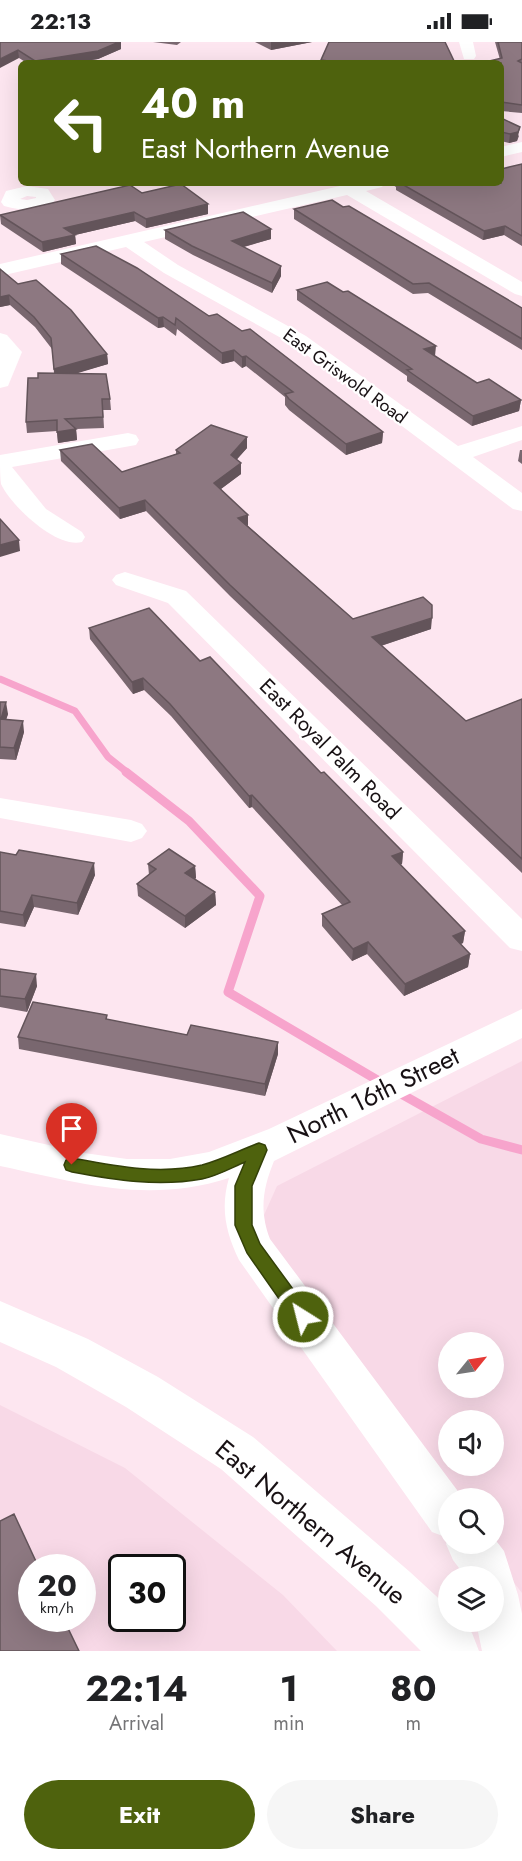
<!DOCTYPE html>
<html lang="en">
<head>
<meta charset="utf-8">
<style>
  :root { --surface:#fff; --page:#f6f6f6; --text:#202124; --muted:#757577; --accent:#4e620d }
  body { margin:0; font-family:Jost,sans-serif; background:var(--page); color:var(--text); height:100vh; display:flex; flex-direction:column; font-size:22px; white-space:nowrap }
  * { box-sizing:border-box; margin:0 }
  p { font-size:20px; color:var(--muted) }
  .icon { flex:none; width:33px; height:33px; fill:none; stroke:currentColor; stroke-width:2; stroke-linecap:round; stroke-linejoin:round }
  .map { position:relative; height:1609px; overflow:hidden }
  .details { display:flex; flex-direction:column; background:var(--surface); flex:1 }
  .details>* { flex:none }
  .top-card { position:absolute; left:18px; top:18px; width:486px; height:126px; border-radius:9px; box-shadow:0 6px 24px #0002; background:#4e620d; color:#fff; overflow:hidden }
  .needle { width:39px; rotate:60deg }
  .tools { position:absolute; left:438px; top:1290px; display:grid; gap:12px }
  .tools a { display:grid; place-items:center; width:66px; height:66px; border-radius:50%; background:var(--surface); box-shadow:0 6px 24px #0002; font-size:30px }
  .speed { position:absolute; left:18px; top:1512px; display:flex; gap:12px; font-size:30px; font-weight:700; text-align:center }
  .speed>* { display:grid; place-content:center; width:78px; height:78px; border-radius:50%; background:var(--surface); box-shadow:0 6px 24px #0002; line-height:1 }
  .speed small { font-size:15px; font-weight:400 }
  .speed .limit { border:3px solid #111; border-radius:9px; background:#fff; color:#111 }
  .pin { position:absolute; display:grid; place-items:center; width:51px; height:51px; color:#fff; margin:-62px -26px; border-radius:50% 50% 50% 0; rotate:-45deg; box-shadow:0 0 6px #0007 }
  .pin .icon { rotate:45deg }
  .me { position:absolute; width:66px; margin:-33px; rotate:324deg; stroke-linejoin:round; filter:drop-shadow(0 0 4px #0008) }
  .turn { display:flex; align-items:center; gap:21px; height:126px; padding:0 24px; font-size:27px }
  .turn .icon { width:78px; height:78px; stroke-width:2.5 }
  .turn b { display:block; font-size:42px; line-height:51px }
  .eta { display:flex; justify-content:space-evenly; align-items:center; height:102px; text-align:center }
  .eta b { font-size:36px; font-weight:700; line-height:42px }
  .action { display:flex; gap:12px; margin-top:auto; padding:12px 24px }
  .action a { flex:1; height:69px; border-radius:36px; background:var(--accent); color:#fff; font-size:24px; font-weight:700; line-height:69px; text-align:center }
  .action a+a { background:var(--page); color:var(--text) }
  .status { display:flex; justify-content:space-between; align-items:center; height:42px; padding:0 30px; background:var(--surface); direction:ltr }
  .status svg { height:16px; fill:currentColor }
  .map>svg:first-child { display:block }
  .built { fill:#f8d9e7; fill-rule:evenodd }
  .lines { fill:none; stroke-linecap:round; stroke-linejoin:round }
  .stream-far1 { stroke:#f7a4cc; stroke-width:7 }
  .stream { stroke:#f7a4cc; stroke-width:9 }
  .street { fill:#fff; fill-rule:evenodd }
  .primary { fill:#fff; fill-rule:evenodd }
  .wall { fill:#79676f }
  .shaded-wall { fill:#63545a }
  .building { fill:#8d7881; stroke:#63545a; stroke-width:1.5 }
  .route { fill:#4e620d; stroke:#334008; stroke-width:1.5 }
  .labels { text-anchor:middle; stroke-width:4.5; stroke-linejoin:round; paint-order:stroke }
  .far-street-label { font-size:18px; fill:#181114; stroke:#fff }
  .street-label { font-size:21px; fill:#181114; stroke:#fff }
  .near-street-label { font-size:26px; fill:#181114; stroke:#fff }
</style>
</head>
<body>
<div class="status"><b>22:13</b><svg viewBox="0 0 49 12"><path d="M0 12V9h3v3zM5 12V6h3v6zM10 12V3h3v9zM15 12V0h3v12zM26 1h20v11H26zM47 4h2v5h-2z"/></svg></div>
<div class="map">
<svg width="522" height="1609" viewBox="0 0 522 1609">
  <rect width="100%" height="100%" fill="#fde6f0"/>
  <g class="built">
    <path d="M522,1019V1551L484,1502H494V1456H451L267,1200L264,1173L277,1144ZM448,1300H494V1346H448ZM448,1378H494V1424H448Z"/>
    <path d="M0,1363L125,1426L283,1553L337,1609H0ZM32,1526H82V1576H32ZM122,1526H172V1576H122Z"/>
  </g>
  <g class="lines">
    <path class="stream-far1" d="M0,637L75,669L108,715L128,731"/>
    <g class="stream">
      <path d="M126,730L189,779L260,854L228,950L384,1042"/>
      <path d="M396,1049L481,1097L522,1108"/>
    </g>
    <g class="street">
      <path d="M459,0H473L476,14L474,17H464Z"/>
      <path d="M522,100V110L501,115V105Z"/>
      <path d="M353,141H385L382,145L366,149L522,240V254L515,252L347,153L144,200L178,223L306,294L458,404L522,384V398L473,415L522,451V469L513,467L292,302L164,231L126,205L0,234V222Z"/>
      <path d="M27,144L48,147L55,158C43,173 20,168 4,164L1,160L6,149ZM27,154L36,155V156L27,158L20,157Z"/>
      <path d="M0,291L7,293L22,310L8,344L0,346Z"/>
      <path d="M128,391L136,393L139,398L136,403L12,425L46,467L82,490L85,495L82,500C57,507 11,464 1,442C0,434 0,421 0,413Z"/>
      <path d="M125,530L186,549L522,877V909L510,906L168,561L116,543L112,538L116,533Z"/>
      <path d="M0,756L131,778L142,782L147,789L142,796L131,800L0,776Z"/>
      <path d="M522,967V996L274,1119C263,1146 259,1169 270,1197L463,1456H448V1502H494V1496L504,1509L518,1553L522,1572V1609H482L476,1580H494V1534H465L453,1518L446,1502L448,1496L432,1490L239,1218C226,1191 220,1166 229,1136C147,1162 80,1141 0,1124V1092L84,1111L127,1117H170L209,1110L269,1087Z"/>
    </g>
    <path class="primary" d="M0,1259L88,1297L158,1335L253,1395L410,1530L448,1565V1580H462L472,1591L479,1609H421L376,1564L221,1427L126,1365L56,1325L0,1300Z"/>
  </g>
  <g class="wall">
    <path d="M0,0L121,7L98,17L72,21H27L19,16Z"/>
    <path d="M153,0H181L177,3Z"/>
    <path d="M255,0H312L271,8Z"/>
    <path d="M495,0H522V71L501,69V21Z"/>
    <path d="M321,18L455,21H321Z"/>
    <path d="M501,76L519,94L517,99L509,101L501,99Z"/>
    <path d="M522,122V204L504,193L483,198L396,148V145L390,141H501Z"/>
    <path d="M142,151L208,172L146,186L135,179L75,193L76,202L43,210L1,182L0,173Z"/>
    <path d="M343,165L522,266V308L428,251L413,252L294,177V167Z"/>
    <path d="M165,188L271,197L244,205L281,234L272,251L193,213L165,197Z"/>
    <path d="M96,204L383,390L382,401L346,413L289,368L285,363V355L246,324L242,326L234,319L222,322L177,287L176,294L164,285L158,286L61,222V212Z"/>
    <path d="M0,227L18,242L107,312L108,322L76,331L110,357L111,368H103L104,386L76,387L77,398L58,401L57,389L27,391L26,380L38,336L54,331L52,307L35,285L10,263L0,265Z"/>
    <path d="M297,248L435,314L477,341L521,358L519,369L472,384L407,339V334L297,258Z"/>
    <path d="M247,406L237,417L241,432L221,447L248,484L353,577L431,587L381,604L466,679L522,657V831L230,554L146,469L120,477L61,419L60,408L122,430L176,412V408Z"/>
    <path d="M520,408H522V422L518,419Z"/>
    <path d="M89,586L200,619L321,731L403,810L402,822L400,823L465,889L463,901L460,902L470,912L468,925L404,954L367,912L352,919L322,884V872L342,863L252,765L249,766L171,674L144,648L133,652L90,597Z"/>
    <path d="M0,660L8,672L6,678L24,690L16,718L0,717Z"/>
    <path d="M0,810L95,833L78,873L34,865L25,885L0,881Z"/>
    <path d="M148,822L195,824L196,836L195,837L215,850L216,863L185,886L138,854L137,842L149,833Z"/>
    <path d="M0,927L37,944L27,970L0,965Z"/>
    <path d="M108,978L278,1012L265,1054L19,1007L18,995Z"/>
  </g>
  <g class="shaded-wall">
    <path d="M119,0H121V7L98,17L72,21H35V19Z"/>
    <path d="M271,0H312L271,8Z"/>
    <path d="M18,8L19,16L0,26V17Z"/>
    <path d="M520,85L517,99L509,101L510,92Z"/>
    <path d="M208,162V172L146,186V177Z"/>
    <path d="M134,170L135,179L75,193L76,202L43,210L42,200L64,186Z"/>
    <path d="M505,184L504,193L483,198L484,189Z"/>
    <path d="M271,187V197L232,208V199Z"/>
    <path d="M281,224V234L272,251V241Z"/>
    <path d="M9,253L10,263L0,265V255Z"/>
    <path d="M163,275L164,285L158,286V276Z"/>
    <path d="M436,304L435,314L424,307Z"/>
    <path d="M234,308V319L222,322V311Z"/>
    <path d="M107,312L108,322L55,338L54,327Z"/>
    <path d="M246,314V324L242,326V315Z"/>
    <path d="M521,358L519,369L472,384L473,374Z"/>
    <path d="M76,387L77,398L58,401L57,390Z"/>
    <path d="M383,390L382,401L346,413V402Z"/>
    <path d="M247,395V406L231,424V413Z"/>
    <path d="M241,421V432L214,452V441Z"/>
    <path d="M145,458L146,469L120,477L119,466Z"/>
    <path d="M248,473V484L238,476Z"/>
    <path d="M19,498L20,509L0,515V503Z"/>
    <path d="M432,576L431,587L371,607L372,595Z"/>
    <path d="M143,636L144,648L133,652L132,640Z"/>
    <path d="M6,660L8,672L2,689L1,677Z"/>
    <path d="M23,679L24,690L16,718L14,706Z"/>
    <path d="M252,753V765L249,766V754Z"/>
    <path d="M403,810L402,822L391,826L392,814Z"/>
    <path d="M94,821L95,833L78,873L77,861Z"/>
    <path d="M195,824L196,836L186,843L185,831Z"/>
    <path d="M215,850L216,863L185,886V874Z"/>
    <path d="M32,853L34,865L25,885L23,873Z"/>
    <path d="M465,889L463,901L452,906L453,894Z"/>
    <path d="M368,900L367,912L352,919L353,907Z"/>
    <path d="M470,912L468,925L404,954L405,942Z"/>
    <path d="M36,932L37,944L27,970L25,957Z"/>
    <path d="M278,1000V1012L265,1054V1042Z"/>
  </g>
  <g class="building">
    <path d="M0,0H119L98,9L35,19L18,8L0,17Z"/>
    <path d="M329,0H445L455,21H328L329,19L321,18Z"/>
    <path d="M498,0H522V17L518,19L522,21V63L501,60V21H481L502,16Z"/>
    <path d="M501,76L520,85L518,90L510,92L501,90Z"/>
    <path d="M522,122V194L505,184L484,189L400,141H501V127Z"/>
    <path d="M181,142L208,162L146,177L134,170L64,186L75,193L42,200L0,173L130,143L142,151Z"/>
    <path d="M332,158L343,165L349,164L522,266V297L429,241L413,242L294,167Z"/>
    <path d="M243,170L271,187L232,199L281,224L272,241L192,204L165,188Z"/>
    <path d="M96,204L137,226L209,274L217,272L242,289L250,287L383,390L346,402L289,357L285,352L293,350L246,314L242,315L234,308L222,311L176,276L175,283L163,275L158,276L61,212Z"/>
    <path d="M0,227L18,242L36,238L71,268L107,312L54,327L51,296L34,275L9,253L0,255Z"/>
    <path d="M327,240L343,250L348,249L436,304L424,307L477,341L489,337L521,358L473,374L407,328L412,327L297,248Z"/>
    <path d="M38,331L106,332L110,357H102L103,375L65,377L76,387L57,390V378L26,380L28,336H38Z"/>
    <path d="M211,383L247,395L231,413L241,421L214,441L248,473L238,476L353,577L423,555L432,563V576L372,595L466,679L522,657V817L230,543L145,458L119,466L60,408L92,402L122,430L180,411L176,408Z"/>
    <path d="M0,477L19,498L0,503Z"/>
    <path d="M149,566L200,619L210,615L321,731L324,730L403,810L392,814L465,889L453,894L470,912L405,942L368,900L353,907L322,872L350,860L252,753L249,754L170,662L143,636L132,640L89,586Z"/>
    <path d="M0,660H6L1,677L23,679L14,706L0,705Z"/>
    <path d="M169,807L195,824L185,831L215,850L185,874L137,842L156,827L148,822Z"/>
    <path d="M19,808L94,821L77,861L32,853L23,873L0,869V810L16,813Z"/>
    <path d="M0,927L36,932L25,957L0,954Z"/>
    <path d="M33,960L107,973L106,977L187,993L191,983L278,1000L265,1042L18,995Z"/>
    <path d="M14,1472L39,1526H32V1576H63L79,1609H0V1479Z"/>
  </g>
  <path class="route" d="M259,1101L265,1103L267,1108L252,1144V1183L260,1202L309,1269L312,1275L309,1281L303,1283L296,1281L247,1211L235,1183V1144L245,1120C231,1126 217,1134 202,1137C158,1145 115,1138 72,1130L66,1128L64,1123L66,1118L72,1116C115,1124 159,1133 202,1123C221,1118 240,1108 259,1101Z"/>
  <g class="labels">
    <g class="far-street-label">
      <text transform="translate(345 334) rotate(36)" y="6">East Griswold Road</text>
    </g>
    <g class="street-label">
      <text transform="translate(330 707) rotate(45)" y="7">East Royal Palm Road</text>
    </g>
    <g class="near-street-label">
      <text transform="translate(373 1053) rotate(-26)" y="9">North 16th Street</text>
      <text transform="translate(311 1480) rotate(40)" y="9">East Northern Avenue</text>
    </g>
  </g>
</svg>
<div class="tools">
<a><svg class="needle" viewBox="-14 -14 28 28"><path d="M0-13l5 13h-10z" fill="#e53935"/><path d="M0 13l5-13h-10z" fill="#757577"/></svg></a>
<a><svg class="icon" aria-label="sound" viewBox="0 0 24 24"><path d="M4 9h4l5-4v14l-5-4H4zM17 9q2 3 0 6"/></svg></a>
<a><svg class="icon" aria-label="search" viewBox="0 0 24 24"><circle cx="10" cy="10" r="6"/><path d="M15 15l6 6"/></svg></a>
<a><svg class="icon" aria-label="layers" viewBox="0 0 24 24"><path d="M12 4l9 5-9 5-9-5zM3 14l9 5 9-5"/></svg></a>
</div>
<div class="speed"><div>20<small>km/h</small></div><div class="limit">30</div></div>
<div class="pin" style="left:72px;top:1123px;background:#d93025"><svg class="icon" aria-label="arrive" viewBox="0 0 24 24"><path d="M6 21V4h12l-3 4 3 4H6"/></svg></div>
<svg class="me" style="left:303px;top:1275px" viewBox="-20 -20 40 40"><circle r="17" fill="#4e620d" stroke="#fff" stroke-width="3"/><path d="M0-11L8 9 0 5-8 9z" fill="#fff"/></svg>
<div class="top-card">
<div class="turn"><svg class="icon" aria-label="left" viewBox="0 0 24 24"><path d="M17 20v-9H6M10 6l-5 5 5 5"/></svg><div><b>40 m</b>East Northern Avenue</div></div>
</div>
</div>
<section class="details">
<div class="eta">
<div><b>22:14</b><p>Arrival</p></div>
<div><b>1</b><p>min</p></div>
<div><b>80</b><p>m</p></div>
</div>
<div class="action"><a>Exit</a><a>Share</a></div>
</section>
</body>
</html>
